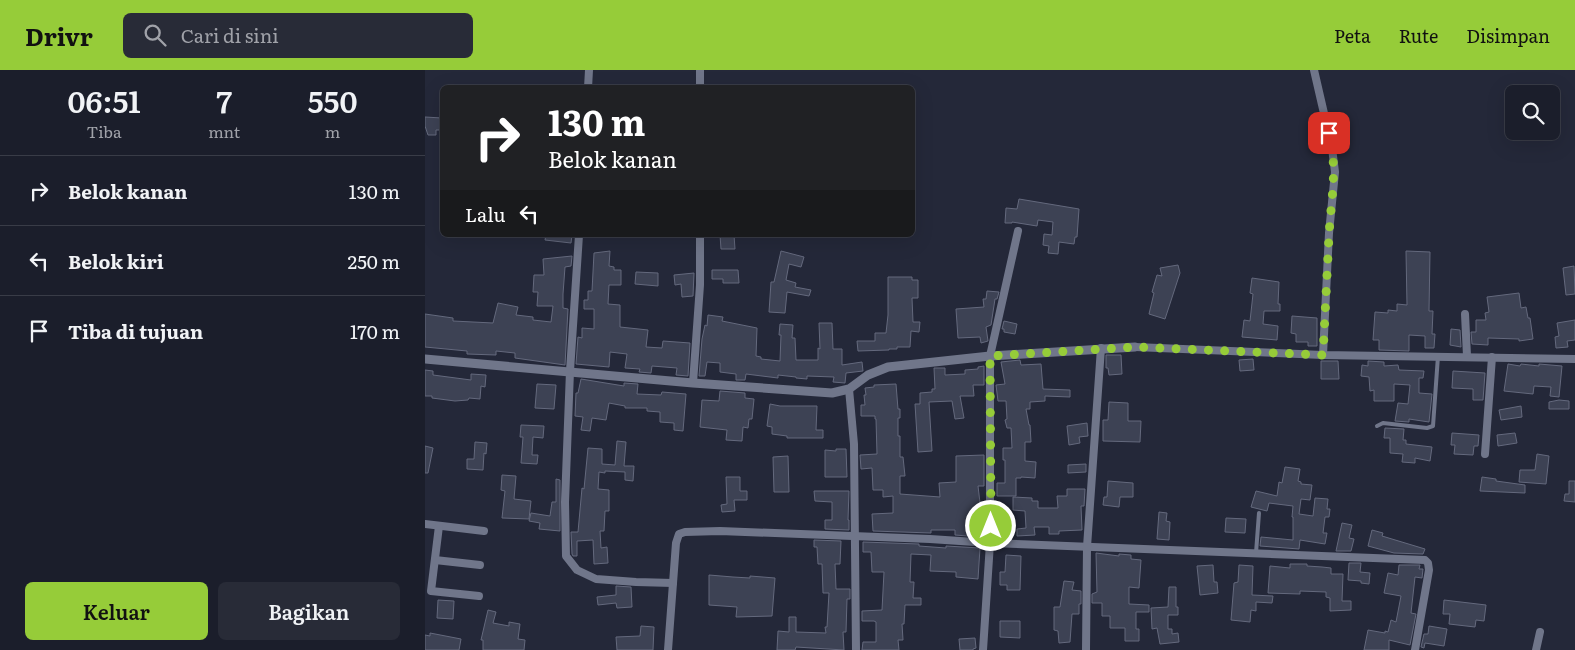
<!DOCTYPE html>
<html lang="id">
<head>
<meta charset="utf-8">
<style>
  :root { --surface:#1b1e2b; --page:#282b37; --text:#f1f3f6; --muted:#a0a2a9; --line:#393c47; --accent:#96cc39 }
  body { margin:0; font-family:Literata,serif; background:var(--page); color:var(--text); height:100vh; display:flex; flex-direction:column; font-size:19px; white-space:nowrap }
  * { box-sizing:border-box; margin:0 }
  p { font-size:16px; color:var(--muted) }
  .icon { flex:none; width:28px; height:28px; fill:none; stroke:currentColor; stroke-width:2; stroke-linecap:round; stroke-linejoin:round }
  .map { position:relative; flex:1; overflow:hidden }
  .sheet { display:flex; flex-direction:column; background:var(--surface); width:425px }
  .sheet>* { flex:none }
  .banner { position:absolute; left:15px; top:15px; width:475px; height:152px; border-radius:8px; box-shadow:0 5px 20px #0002,0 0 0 1px var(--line); background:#202124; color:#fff; overflow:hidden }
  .buttons { position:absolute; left:1080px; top:15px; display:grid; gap:10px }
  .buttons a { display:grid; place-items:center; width:55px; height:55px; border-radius:8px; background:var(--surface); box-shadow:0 5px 20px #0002,0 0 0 1px var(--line); font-size:25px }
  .pin { position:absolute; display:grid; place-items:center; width:42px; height:42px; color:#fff; margin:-21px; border-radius:10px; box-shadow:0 2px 8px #0006 }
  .me { position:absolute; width:55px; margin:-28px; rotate:0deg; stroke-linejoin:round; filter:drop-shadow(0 0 4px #0008) }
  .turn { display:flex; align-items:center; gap:18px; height:105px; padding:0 25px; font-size:22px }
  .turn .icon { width:65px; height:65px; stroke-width:2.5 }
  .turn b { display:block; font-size:35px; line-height:42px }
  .then { display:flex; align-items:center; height:48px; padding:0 25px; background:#0003; gap:10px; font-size:19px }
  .eta { display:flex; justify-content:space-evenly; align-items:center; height:85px; text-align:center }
  .eta b { font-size:30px; font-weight:600; line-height:35px }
  .primary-button { display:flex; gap:10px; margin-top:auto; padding:10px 25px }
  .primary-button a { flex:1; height:58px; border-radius:8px; background:var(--accent); color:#111; font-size:20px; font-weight:600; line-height:58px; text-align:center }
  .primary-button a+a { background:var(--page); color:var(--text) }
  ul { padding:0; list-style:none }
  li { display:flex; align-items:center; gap:15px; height:70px; padding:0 25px; border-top:1px solid var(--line) }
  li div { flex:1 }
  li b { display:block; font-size:19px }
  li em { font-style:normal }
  header { display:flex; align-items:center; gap:30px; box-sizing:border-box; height:70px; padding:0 25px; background:var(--accent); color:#111 }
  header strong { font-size:24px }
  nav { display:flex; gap:28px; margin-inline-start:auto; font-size:18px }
  .search { width:350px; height:45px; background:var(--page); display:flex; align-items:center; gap:12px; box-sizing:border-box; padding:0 18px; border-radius:8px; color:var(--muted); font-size:19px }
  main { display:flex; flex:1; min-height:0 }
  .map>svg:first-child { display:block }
  .building { fill:#3d4254; stroke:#64697d }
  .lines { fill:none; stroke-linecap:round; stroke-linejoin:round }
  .service { stroke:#70768a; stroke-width:4 }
  .minor { stroke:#70768a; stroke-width:8 }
  .tertiary { stroke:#70768a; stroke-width:9 }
  .route { stroke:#96cc39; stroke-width:9; stroke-dasharray:0 16.2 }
</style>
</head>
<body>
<header>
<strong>Drivr</strong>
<div class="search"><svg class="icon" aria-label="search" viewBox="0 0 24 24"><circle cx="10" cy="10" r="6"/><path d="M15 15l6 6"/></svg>Cari di sini</div>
<nav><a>Peta</a><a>Rute</a><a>Disimpan</a></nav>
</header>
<main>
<section class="sheet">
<div class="eta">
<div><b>06:51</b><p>Tiba</p></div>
<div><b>7</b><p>mnt</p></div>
<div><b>550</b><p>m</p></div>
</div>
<ul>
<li><svg class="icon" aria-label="right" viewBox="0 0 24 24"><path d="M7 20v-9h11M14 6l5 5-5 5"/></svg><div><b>Belok kanan</b></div><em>130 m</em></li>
<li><svg class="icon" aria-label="left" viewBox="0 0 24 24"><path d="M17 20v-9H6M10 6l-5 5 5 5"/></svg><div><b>Belok kiri</b></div><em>250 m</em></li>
<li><svg class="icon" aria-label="arrive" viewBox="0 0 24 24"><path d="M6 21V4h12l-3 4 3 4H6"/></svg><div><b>Tiba di tujuan</b></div><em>170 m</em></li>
</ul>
<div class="primary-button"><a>Keluar</a><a>Bagikan</a></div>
</section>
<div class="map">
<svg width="1150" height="580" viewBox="0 0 1150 580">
  <rect width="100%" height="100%" fill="#242839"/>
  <g class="building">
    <path d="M0,47L17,48V60H11V65H3L0,56Z"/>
    <path d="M594,129L654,139L652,167H650L649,174L634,172L633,184L623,183L624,176L618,175L619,164L627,165L628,152L613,150L612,156L587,152V153H580L581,138L592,139Z"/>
    <path d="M121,165H147L146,173L120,170Z"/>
    <path d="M295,165H309L310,179H296Z"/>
    <path d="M185,181L184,196L189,197V200H196V215H184L183,234L195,235V257L223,260L221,277L237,278L238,271L265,273L263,306L251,305L252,298L227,296L226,303L214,302L215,299L200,298L202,284L185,282L184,297L151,294L153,267L157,268V258L169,259V239H159V230H163V221H167L169,183Z"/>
    <path d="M356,181L379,187L376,197L364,194L361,210L371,213L370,217L386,220L384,226L362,222L360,243L344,242L346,212H349Z"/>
    <path d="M981,181L1005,182L1004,241H1008L1007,264H1010L1009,278H1000V266L984,265V281L954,280V270H948L950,242L963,243V240L972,241V234L982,235Z"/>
    <path d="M147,186L146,196L140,197L138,224V238L143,239L140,295L90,288V283L71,281V285L42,284V281L0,277V244L28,248V251L68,253L73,233L93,237L91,245L108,247V250L126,252L128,236H112L113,222H108L109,205H119L118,189Z"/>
    <path d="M753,195L755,203L740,249L724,244L729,223L727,222L732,205L737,206L735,198Z"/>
    <path d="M1149,196L1150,224L1141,225L1138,198Z"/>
    <path d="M287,200H313L314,213H298V209H287Z"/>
    <path d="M211,202L233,203V216L210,214Z"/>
    <path d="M269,203L268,226L257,227L256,214L250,215L249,205Z"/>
    <path d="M463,207H487V210H493V228H487L488,252H495L494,262L486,261L485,277H472V279H464V280L433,281L432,271H450V263H461L463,245Z"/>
    <path d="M827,208L854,212L853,234H855V241H839L838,254L853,256L852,270L817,267L819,250L825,251L828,224L825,223Z"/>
    <path d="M562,221L574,222L572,229H570L566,255L561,257L563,271L556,273L555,267L533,268L531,239L559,237L558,229H561Z"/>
    <path d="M1094,223L1096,238L1101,237L1103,248H1105L1108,269L1094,271V269L1063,268V275L1047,274L1046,262H1051V250H1061L1060,243L1064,242L1062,227Z"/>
    <path d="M283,245L298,247L297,251L332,258L331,286L336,287V289L355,291L356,265H354L355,254L368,255L367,268H370L371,290H393V278L395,279L394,253H407L408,279H417V295L437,292L438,301L421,303L420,313L408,312L409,307L382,306V309L371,308V307L353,305V308L321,304L320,310H311V304L295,302V293L282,292L280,306H274L277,269L280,255L282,256Z"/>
    <path d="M867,246L892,248V276H883V272H871V264L866,263Z"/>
    <path d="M1150,250V270L1142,271L1143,277L1131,278L1130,267L1134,266L1132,253Z"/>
    <path d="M579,251L592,254L590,264L579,262V259H577Z"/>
    <path d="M1026,259L1035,260L1036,277L1025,275Z"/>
    <path d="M681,285H696L697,304L684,305L683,298H681Z"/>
    <path d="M828,289L829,300L815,301L814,290Z"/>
    <path d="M595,290L596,295L616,294L618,319L645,320V327L620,326V331L605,332V339H601L604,355H605L606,372H600V391L611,392L610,408L596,407V408H591V426H572V413H580V390H578V378H587L586,358H582L580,350L582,349L581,331H573L571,315L580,314L576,292Z"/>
    <path d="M896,291H913L914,309H896Z"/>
    <path d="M943,291L959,292V296L973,295L974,300L999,301L998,308H994V323L1007,324L1004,352L984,349V352L970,351L973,333L983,334L985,315L969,314V331H949V320L945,321L944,307L936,306L937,295L943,296Z"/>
    <path d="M1083,294L1095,296L1096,294L1114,296V294L1137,296L1134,327L1125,326L1126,317L1109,316L1108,324L1079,321Z"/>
    <path d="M559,296V315H548L549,326H535L539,348L530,349L527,331L504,332L507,381L493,382L490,334H495V323L507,322V319H510L509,298H520V305L540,304V300L553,299V297Z"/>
    <path d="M0,300L8,301V305L46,310V304L61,305L60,317L56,316L55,329L44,328L43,330L30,331L7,328V326H0Z"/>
    <path d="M1028,301L1060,303L1058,330H1048V319L1027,318Z"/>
    <path d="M156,309L199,316V313L213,314L212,324L236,325L237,322L261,324L258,361L249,360V353L235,352V342L222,341V338H200V336L184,333L181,350L167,348L165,361L156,360L158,347L150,346L151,323H153Z"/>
    <path d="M112,314L131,315L129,339L110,338Z"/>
    <path d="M471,314L473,339H475V348H473V366H475V387H478L480,406H475V424L515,427L514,413L531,412V386L559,385V416H553L556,441H559V458H555V467L530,465V460H506V463L448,461L447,444L468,443V426L458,427V420H448L447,398L436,399L435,385L452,384L451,349H450V346H436V335H440L439,325H441L440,318L449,317V315Z"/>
    <path d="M295,321L320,323V328L329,329L327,349H324L323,358L318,357L317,371L301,370L302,360L275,357L277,330L294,331Z"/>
    <path d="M1134,330L1144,331V339H1124V332Z"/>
    <path d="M684,332L703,333V351H716L715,372L678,371V350H683Z"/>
    <path d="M345,334L355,336H392L391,360H398V368H362V366L347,364V357L342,356Z"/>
    <path d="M1096,336L1097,347L1076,350L1074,340Z"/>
    <path d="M662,353L663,366L654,367L655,373L644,375L642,356Z"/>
    <path d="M96,355L119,356L118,368L108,367L107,385H113L112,394L96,393L98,367H95Z"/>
    <path d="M960,358L979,359L978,370H981V374L1007,377L1005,391L990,388V393L977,392L978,384L965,383V368H959Z"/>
    <path d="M1027,363L1054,365L1053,376H1049L1048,385L1029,384L1030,375H1026Z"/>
    <path d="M1090,363L1092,373L1073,376L1072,365Z"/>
    <path d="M192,371L201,372L199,396H209L208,411L200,410V402L180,401V403L174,402L173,419L184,420V441H180L179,461H175L176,478L182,477L183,493L169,494L168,470L152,471V486H148L147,484L146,462H153L157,418L159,419L163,378L177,379V394L190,395Z"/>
    <path d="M50,372L62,373L61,384L59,383L58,400L42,399V389H49Z"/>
    <path d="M0,376L8,378L3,403H0Z"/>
    <path d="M411,379H421L422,407H400V380L411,381Z"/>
    <path d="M1112,384L1124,386L1121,414L1094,412L1095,400H1110Z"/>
    <path d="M363,386L364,422H349L348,387Z"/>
    <path d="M661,394V402L643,403V395Z"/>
    <path d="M860,397L875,399L873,411L876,412V414L887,415L885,430L876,429L874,444L888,446L890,428L903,429L902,439H905L904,447H900L898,463H902L900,474L875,470L874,479L835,476L836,467L868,470V447H867L868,436L844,433L842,441L826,437L831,421L852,426L854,412L857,413Z"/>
    <path d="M77,405L91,406L89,429L106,431L104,449L77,448L80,421L76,420Z"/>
    <path d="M301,407H315V421H322V430H309L310,441L297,442L296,435L302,434Z"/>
    <path d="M1057,407L1071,409V411L1100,415V423L1055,421Z"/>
    <path d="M131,409L135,410V461L114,459L115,453L104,451L106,443L125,446L127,432H131Z"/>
    <path d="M683,411L708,413V427H695L694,437L678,435L679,427H682Z"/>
    <path d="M1144,411H1150V432L1139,431L1140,424H1144Z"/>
    <path d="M642,419H660L659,436H656L657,460L634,461V464H624V457H609L610,465L592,466V459L601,458L600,441L588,440V427L607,428V431H613V438H633L632,426H642Z"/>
    <path d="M389,421H424L423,450H424V460L400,459V450H407V432L390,431Z"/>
    <path d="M734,442L742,443L741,451L745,452L744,470L732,469Z"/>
    <path d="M801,448L821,449L820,463L800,462Z"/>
    <path d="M917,453L927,455L924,468L929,469L926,481H911Z"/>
    <path d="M947,460L958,463L957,466L1000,479L998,484L969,483L943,476Z"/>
    <path d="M389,470L416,471L415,494H410L411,519H425V529H422L421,562H418L419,580L371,577L370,580H352L353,561L364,562V547H371V562L401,563L400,557H402L404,523H398L397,494H393L392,477H389Z"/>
    <path d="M438,472L494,474V476L521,478V476L555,478L553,509L531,507V502L505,501L506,485L486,484L485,512H489L488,528H496V535H480L479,554H477L478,570H473L474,580H437L438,572H451V552L449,551H437V541L457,540L459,502H447L446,482H438Z"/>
    <path d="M671,483L694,486V484L706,485V489L716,490L714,518L704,517V534L724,535V542H711V559H714V571H700V558H685V546H677V533H667V524L672,522Z"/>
    <path d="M581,485L596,486L595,520H582V515H575V502H580Z"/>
    <path d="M924,493H936L935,502L945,503L944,514L936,513V511L923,510Z"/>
    <path d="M865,494H882V496L897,497L906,498V504H918L917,531H926V540L905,541V528L901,527V522L875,521V524L843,523L845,496L865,498Z"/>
    <path d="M788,495L789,512H792L793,523L775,525L772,496Z"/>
    <path d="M814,495L828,496L827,525L848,526L847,533L831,532V541L826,540L825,552L806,550L809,513L813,512Z"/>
    <path d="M974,495H995L994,499H998L997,508L990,507L986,543L991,544L985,575L964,570V580H939L943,560L960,563V561L963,562L966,550L971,552L976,526L959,523L963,503L973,505Z"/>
    <path d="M284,505L308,507L325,508V506L350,508L347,546L311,547L312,537L284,535Z"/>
    <path d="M639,511L649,512L647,520L656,521V534H654V544H647L645,572L634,573L633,561L629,560V537H635Z"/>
    <path d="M191,516L206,517L207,537L192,538L191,533L173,535L172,527L191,525Z"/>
    <path d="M744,517H751V537H753V545H743V559H747V564L753,563L754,572L735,574L732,558L727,559L726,538L743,537Z"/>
    <path d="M13,530L29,531L28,549L12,548Z"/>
    <path d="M1019,530L1061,535L1059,551L1051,550L1050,557L1024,554L1025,544H1018Z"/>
    <path d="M63,540L71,542L68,553L84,556V552L95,554L93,569L100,570L99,580H58V570H56Z"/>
    <path d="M575,551H595V568L575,567Z"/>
    <path d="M216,556L229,557L228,580H192L191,567L215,566Z"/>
    <path d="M1004,556L1022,559L1019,576L1000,573L999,578L996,577L999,564H1003Z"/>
    <path d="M5,563L36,569L34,580H0V565L5,566Z"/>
    <path d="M550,568L551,578L548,579V580H535L534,569Z"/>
  </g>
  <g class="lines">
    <g class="service">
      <path d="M952,356L958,353L1002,358L1008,356L1013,286"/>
      <path d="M831,483L834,443"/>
    </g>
    <g class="minor">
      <path d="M275,0V18"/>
      <path d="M889,0L907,78L910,102L904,163L898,285"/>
      <path d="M163,18L164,0"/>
      <path d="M154,165L145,301L140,432L141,486L152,500L171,509L211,512L248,513"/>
      <path d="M1040,244L1042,286"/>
      <path d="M710,277L898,285L1150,289"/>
      <path d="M268,313L275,215V165"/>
      <path d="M424,319L429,374L431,580"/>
      <path d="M1060,384L1067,287"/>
      <path d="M0,454L59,461"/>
      <path d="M14,456L6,521L54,526"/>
      <path d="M10,490L55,495"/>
      <path d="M243,580L251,473L254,464L260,462L295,461L505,469L565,473V286L593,161"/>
      <path d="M558,580L565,473L1000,490L1003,493L1004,500L990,580"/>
      <path d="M661,580L662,477L676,278"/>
      <path d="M1111,580L1115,562"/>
    </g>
    <path class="tertiary" d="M0,289L268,313L407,323L424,319L443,305L463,297L565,286L710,277"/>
  </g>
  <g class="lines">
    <path class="route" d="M566,456L565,286L710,277L898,285C900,245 902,205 904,166C906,128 913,100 904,63"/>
  </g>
</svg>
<div class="buttons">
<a><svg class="icon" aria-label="search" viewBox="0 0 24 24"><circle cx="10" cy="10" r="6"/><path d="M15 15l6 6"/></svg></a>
</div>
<div class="pin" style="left:904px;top:63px;background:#d93025"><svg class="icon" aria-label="arrive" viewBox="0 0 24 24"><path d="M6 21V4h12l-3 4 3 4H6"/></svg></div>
<svg class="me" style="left:566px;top:456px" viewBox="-20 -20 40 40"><circle r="17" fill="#96cc39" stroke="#fff" stroke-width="3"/><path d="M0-11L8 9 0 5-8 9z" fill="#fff"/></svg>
<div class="banner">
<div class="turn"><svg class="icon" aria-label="right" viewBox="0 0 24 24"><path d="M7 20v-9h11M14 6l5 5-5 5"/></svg><div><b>130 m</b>Belok kanan</div></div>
<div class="then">Lalu<svg class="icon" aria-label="left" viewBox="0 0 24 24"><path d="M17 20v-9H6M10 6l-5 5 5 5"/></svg></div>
</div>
</div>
</main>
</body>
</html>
